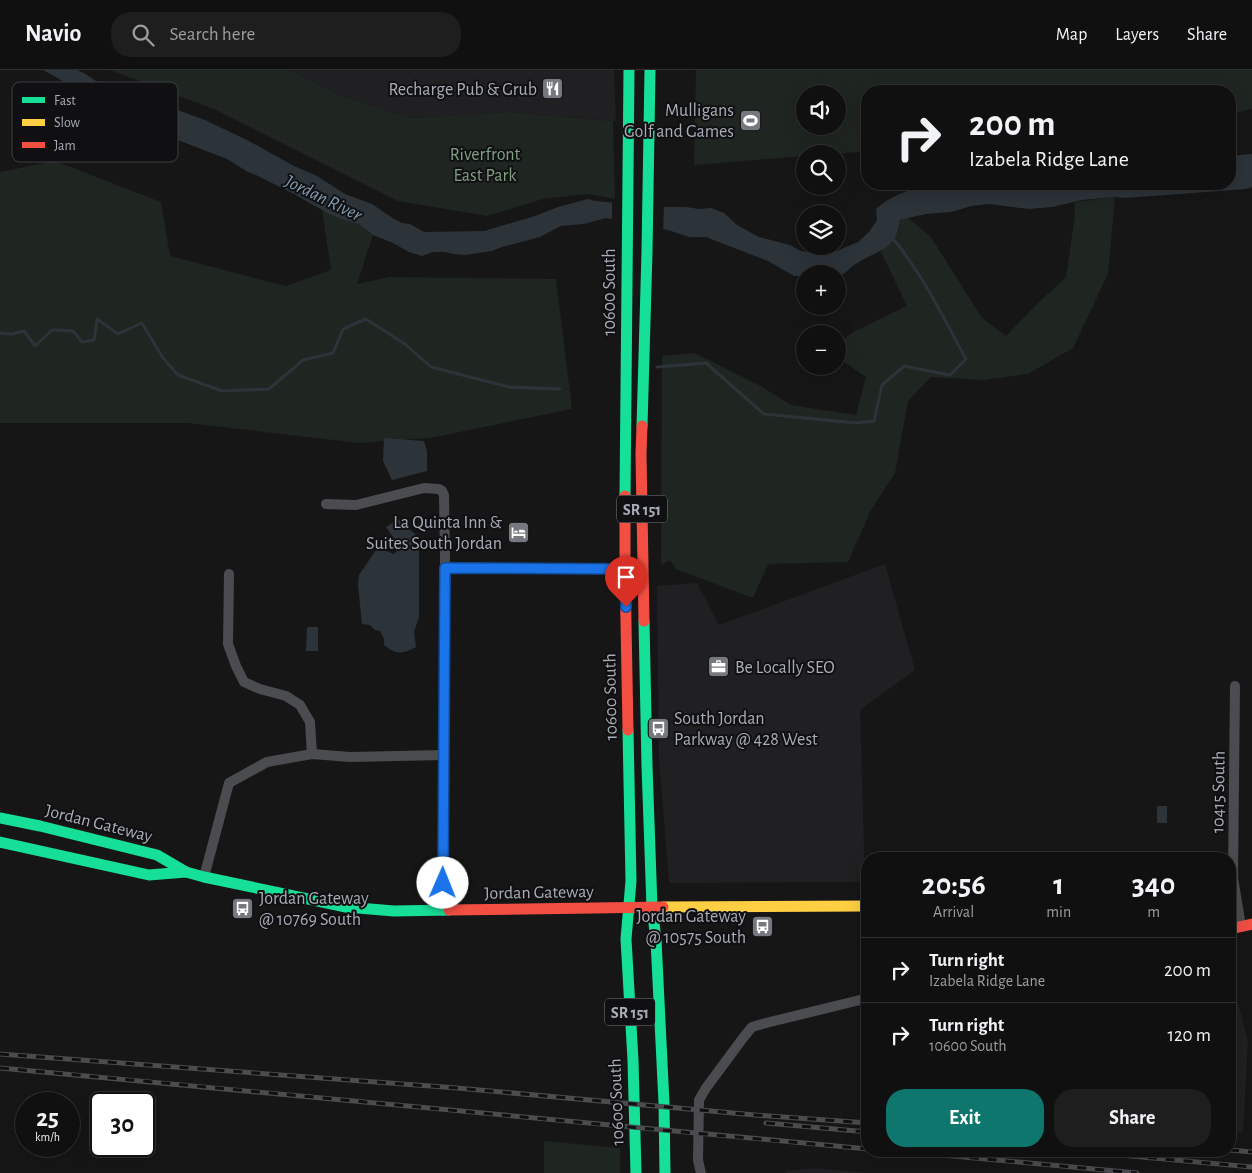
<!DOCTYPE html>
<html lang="en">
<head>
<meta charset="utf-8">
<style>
  :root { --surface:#101010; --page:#1e1e1e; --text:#f1f3f6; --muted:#9c9d9f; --line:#303030; --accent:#0f766e }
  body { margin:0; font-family:"Alegreya Sans",sans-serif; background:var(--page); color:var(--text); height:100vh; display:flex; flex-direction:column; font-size:19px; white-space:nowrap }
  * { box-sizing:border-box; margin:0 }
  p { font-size:16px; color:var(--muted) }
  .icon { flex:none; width:28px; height:28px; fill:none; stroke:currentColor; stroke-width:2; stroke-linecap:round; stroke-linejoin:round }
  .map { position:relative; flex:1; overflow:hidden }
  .panel { position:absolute; left:861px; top:782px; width:375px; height:305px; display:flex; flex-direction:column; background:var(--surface); border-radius:20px; box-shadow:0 5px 20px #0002,0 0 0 1px var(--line) }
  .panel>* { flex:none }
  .guide { position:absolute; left:861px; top:15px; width:375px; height:105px; border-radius:20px; box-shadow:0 5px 20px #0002,0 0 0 1px var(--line); background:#101010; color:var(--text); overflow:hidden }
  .tools { position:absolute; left:796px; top:15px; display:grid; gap:10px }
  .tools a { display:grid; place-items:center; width:50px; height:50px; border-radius:50%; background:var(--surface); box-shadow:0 5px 20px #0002,0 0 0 1px var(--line); font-size:25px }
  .speed { position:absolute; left:15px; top:1022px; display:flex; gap:10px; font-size:25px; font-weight:700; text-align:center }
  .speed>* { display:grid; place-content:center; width:65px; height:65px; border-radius:50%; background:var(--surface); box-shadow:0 5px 20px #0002,0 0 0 1px var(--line); line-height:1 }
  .speed small { font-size:12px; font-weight:400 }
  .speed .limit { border:2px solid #111; border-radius:8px; background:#fff; color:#111 }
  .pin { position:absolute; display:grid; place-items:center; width:42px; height:42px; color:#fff; margin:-51px -21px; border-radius:50% 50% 50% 0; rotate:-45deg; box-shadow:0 0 5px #0007 }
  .pin .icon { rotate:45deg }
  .me { position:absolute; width:55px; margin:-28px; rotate:1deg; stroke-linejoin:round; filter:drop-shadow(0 0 4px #0008) }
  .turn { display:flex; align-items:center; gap:18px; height:105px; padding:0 25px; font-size:22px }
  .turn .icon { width:65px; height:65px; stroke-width:2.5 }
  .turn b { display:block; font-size:35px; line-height:42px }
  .eta { display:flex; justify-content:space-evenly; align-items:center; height:85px; text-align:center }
  .eta b { font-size:30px; font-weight:700; line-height:35px }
  .action { display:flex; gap:10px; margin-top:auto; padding:10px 25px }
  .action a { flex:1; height:58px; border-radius:20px; background:var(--accent); color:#fff; font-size:20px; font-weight:700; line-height:58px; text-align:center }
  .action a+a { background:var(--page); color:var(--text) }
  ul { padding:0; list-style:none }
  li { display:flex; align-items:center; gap:15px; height:65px; padding:0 25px; border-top:1px solid var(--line) }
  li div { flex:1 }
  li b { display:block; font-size:19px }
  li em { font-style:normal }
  header { display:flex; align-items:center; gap:30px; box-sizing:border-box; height:70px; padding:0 25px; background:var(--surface); border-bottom:1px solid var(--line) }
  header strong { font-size:24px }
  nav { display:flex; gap:28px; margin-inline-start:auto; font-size:18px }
  .search { width:350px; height:45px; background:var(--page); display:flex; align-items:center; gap:12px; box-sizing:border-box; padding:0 18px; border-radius:20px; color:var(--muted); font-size:19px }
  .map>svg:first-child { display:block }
  .built { fill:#202022 }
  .green { fill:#1f2520; fill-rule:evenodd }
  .water { fill:#2c3339 }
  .pier { fill:#161616 }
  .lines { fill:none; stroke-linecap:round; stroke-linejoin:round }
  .stream { stroke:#2c3339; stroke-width:3 }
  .street { stroke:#4b4c4f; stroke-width:10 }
  .fast { stroke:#16e098; stroke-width:11 }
  .slow { stroke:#ffcf43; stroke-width:11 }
  .jam { stroke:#f24e42; stroke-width:11 }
  .rail-casing { stroke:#4b4c4e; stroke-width:5 }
  .rail { stroke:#101012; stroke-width:3; stroke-dasharray:9; stroke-linecap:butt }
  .route-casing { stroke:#114b97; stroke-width:12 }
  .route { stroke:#1a73e8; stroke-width:9 }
  .labels { text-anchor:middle; stroke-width:4; stroke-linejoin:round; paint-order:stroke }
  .shield { fill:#101012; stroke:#7a7d85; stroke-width:1 }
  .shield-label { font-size:16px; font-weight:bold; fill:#a8acb6 }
  .poi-label { font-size:18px; fill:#a8acb6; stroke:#101012; text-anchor:end }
  .park-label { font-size:18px; fill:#80a082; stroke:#101012 }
  .street-label { font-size:18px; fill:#a8acb6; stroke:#101012 }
  .water-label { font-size:19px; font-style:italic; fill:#819aaf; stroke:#101012 }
  .key { fill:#101012; stroke:#3e3f43; stroke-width:1 }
  .key-label { font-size:14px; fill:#a8acb6 }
</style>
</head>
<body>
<header>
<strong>Navio</strong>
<div class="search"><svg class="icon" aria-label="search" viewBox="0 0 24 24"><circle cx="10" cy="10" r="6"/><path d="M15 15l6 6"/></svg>Search here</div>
<nav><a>Map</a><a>Layers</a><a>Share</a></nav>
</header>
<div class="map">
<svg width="1252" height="1103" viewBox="0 0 1252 1103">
  <rect width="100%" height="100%" fill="#161616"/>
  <g class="built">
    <path d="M289,0H614L616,51L511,42L411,48L339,25Z"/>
    <path d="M885,494L915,600L860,640L865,812L669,813L659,688L657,516L697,513L719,555Z"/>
    <path d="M1230,903L1248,970L1243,1062L1230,1061Z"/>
    <path d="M815,1098L867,1103H784L787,1101Z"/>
  </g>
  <g class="green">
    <path d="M110,0H289L339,25L411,48L511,42L613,51L615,129L588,124L543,129L487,146L398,131L216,40Z"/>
    <path d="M696,0H1252V39L1230,44V21H868L867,81L834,84H805V86L694,95ZM805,24H838V56H805Z"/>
    <path d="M55,91L161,132L170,186L286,216L331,200L322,139L344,150L359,154L373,165L357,214L389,207L556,209L572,339L430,368L359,373L188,353H0V102Z"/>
    <path d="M1115,127L1108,204L1073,278L1028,304L983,310L931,307L908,331L895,403L871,440L848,492L768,494L753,528L676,499L670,490L661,495L662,286L695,283L759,315L791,335L856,345L866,307L838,288V273L855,261L907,236L881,182L899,159L900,150L908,148L931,167L982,248L1006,266L1035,236L1066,207L1075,145L1074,132Z"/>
    <path d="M544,1071L620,1078V1103H544Z"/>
  </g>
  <g class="water">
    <path d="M43,0H77L84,3L96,11L117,17L136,25L205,50L247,70L294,96L317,106L345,124L372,134L394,149L402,153L410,154L424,162L484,161L535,146L558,137L588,129L595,131L662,137H686L699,139L711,138L724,143L737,155L759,167L790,175L801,181L816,184L837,181L858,172L869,162L877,150L876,139C893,124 913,118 935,114H1230V86L1252,84V117L1246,119L1125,128L1115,127L1082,130L1052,137L1029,139L989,134L972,136L951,142L925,144L900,150C896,182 876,180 854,195C849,199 845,205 838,205V204H805V206H794L768,191L706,167H689L668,160L606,148L584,154L561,156L540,167L502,177L492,181L465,185L453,184L445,182H433L422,186L409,182L393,173L373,165L359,154L344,150L329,144L294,124L256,105L248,102L227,89L157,62L103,45L84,35L66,23L63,11Z"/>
    <path d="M384,368L424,371L427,381V401L392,410L383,391Z"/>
    <path d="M398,449L416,465L419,476V547L414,562L416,577C403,584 396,585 384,575V569L380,561L375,560L370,555L362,554L358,515L359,505L376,480L386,481L394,484L398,480V474L386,457Z"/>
    <path d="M307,557H318V581H306Z"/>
    <rect x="1157" y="736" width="10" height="17"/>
  </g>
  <path class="pier" d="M612,130L664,135L663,162L612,152Z"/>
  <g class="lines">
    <g class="stream">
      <path d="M0,263L12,264L24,261L35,276L52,260L73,261L82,272L94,270L97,249L118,264L142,253L163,288L178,305L222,321L269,319L303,290L333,283L343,259L366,249L405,274L431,297L509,317L560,319"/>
      <path d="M657,297L706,293L764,344L856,353L874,351L882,315L904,296L950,305L966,289C943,247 922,203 891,166"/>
    </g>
    <g class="street">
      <path d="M326,434L356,435L424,418L439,419L442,421L444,425L445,486L443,841"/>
      <path d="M445,498L625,499"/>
      <path d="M229,504L228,574L236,596L244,612L260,619L286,626L300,635L310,652L312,684"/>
      <path d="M1235,616L1233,808L1241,856"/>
      <path d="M204,807L229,713L267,692L312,684L350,687L444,685"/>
      <path d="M701,1103L698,1090L699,1030L706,1018L743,968L752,957L766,953L868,928"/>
    </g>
    <g class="fast">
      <path d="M642,356L647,182L650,0"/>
      <path d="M625,426L629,0"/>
      <path d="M644,551L647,696L652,837L656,870L664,1033L665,1103"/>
      <path d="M628,660L631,811L626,869L633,990L636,1103"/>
      <path d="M0,748L40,756L157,785L186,802L204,807L346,837L394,841L449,840"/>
      <path d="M0,772L149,805L186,802"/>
    </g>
    <path class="slow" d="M663,837L868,836"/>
    <g class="jam">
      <path d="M642,356L641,384L644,551"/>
      <path d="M625,426V499L628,660"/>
      <path d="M449,840L663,837"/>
      <path d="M1230,859L1252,854"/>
    </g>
    <defs>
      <g id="rail">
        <path d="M0,984L457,1018L755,1045L868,1053"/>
        <path d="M0,998C289,1024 578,1053 868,1079"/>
        <path d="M766,1053L868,1062"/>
        <path d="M1230,1080L1252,1082"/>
        <path d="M898,1081L1137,1103"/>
        <path d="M1076,1081L1252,1097"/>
      </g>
    </defs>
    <use href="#rail" class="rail-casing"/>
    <use href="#rail" class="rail"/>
  </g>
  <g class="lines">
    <defs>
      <path id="route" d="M443,813L445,498L625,499L626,537"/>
    </defs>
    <use href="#route" class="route-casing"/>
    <use href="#route" class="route"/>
  </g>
  <defs>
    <symbol id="restaurant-square" viewBox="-11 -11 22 22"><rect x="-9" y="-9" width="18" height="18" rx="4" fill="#75787e" stroke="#101012"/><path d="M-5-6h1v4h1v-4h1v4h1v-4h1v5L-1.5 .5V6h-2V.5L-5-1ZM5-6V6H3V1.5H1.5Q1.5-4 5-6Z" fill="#fff"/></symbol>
    <symbol id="stadium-square" viewBox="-11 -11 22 22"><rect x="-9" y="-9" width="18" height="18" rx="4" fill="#75787e" stroke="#101012"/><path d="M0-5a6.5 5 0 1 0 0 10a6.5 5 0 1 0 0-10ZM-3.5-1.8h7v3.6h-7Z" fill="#fff"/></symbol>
    <symbol id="hotel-square" viewBox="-11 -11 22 22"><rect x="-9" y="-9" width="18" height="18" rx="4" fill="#75787e" stroke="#101012"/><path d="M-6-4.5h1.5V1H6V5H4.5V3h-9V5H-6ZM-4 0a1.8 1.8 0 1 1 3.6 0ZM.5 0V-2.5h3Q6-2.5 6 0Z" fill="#fff"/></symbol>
    <symbol id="office-square" viewBox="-11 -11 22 22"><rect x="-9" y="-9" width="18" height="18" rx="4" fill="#75787e" stroke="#101012"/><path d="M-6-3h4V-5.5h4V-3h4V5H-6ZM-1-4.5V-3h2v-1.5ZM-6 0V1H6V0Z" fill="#fff"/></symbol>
    <symbol id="bus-square" viewBox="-11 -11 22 22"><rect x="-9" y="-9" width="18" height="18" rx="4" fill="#75787e" stroke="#101012"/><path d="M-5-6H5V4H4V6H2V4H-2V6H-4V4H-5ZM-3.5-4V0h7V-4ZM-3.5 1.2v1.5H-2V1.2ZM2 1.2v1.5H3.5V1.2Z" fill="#fff"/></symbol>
  </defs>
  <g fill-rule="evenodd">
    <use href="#restaurant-square" x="540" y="6" width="25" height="25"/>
    <use href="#stadium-square" x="738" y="38" width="25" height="25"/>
    <use href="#hotel-square" x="506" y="450" width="25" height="25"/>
    <use href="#office-square" x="706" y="584" width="25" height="25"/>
    <use href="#bus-square" x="646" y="646" width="25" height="25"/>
    <use href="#bus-square" x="230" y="826" width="25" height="25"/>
    <use href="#bus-square" x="750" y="844" width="25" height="25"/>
  </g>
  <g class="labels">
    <g class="shield">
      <rect x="617" y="425.5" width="50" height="27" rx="4"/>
      <rect x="605" y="928.5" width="50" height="27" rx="4"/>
    </g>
    <g class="shield-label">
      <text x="642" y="445">SR 151</text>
      <text x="630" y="948">SR 151</text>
    </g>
    <g class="poi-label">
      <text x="537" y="25">Recharge Pub &amp; Grub</text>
      <text x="734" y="46">Mulligans<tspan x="734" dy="21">Golf and Games</tspan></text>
      <text x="502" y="458">La Quinta Inn &amp;<tspan x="502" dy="21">Suites South Jordan</tspan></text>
      <text x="735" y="603" text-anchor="start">Be Locally SEO</text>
      <text x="674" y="654" text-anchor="start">South Jordan<tspan x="674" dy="21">Parkway @ 428 West</tspan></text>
      <text x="259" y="834" text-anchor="start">Jordan Gateway<tspan x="259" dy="21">@ 10769 South</tspan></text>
      <text x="746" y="852">Jordan Gateway<tspan x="746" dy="21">@ 10575 South</tspan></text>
    </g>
    <g class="park-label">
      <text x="485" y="90">Riverfront<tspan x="485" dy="21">East Park</tspan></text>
    </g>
    <g class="street-label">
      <text transform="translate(609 222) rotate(-90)" y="6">10600 South</text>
      <text transform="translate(610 627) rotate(-91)" y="6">10600 South</text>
      <text transform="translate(1218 722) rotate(-89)" y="6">10415 South</text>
      <text transform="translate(99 753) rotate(14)" y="6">Jordan Gateway</text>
      <text transform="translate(539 822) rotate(-1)" y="6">Jordan Gateway</text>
      <text transform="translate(616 1032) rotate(-92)" y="6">10600 South</text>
    </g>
    <g class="water-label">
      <text transform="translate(324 127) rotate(26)" y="7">Jordan River</text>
    </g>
  </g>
  <rect x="12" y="12" width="166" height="80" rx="8" class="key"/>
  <rect x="22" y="27" width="23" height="6" fill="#16e098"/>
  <rect x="22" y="49" width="23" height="7" fill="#ffcf43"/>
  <rect x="22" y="72" width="23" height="6" fill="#f24e42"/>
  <g class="key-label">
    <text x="54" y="35">Fast</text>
    <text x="54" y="57">Slow</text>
    <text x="54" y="80">Jam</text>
  </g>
</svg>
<div class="tools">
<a><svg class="icon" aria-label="sound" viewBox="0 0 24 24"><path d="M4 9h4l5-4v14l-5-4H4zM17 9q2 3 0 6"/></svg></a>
<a><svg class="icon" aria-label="search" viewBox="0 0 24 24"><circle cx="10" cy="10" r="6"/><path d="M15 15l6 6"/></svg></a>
<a><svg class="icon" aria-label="layers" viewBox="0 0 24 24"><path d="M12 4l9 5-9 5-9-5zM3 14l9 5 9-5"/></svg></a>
<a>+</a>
<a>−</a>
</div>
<div class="speed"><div>25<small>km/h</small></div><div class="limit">30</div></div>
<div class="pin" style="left:626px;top:537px;background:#d93025"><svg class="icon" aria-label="arrive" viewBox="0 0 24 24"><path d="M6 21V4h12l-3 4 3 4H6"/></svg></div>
<svg class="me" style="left:443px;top:813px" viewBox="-20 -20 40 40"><circle r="19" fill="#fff"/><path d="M0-13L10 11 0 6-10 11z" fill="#1a73e8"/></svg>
<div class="guide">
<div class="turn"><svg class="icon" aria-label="right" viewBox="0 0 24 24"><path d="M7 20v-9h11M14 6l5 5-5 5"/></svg><div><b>200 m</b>Izabela Ridge Lane</div></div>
</div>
<section class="panel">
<div class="eta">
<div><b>20:56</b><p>Arrival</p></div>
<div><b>1</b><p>min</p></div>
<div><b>340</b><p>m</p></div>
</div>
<ul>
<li><svg class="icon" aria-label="right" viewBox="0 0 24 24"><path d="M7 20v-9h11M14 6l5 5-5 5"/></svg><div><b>Turn right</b><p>Izabela Ridge Lane</p></div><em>200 m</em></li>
<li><svg class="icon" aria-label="right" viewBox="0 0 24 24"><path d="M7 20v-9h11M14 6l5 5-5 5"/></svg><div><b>Turn right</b><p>10600 South</p></div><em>120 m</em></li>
</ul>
<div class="action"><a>Exit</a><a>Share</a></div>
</section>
</div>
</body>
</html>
